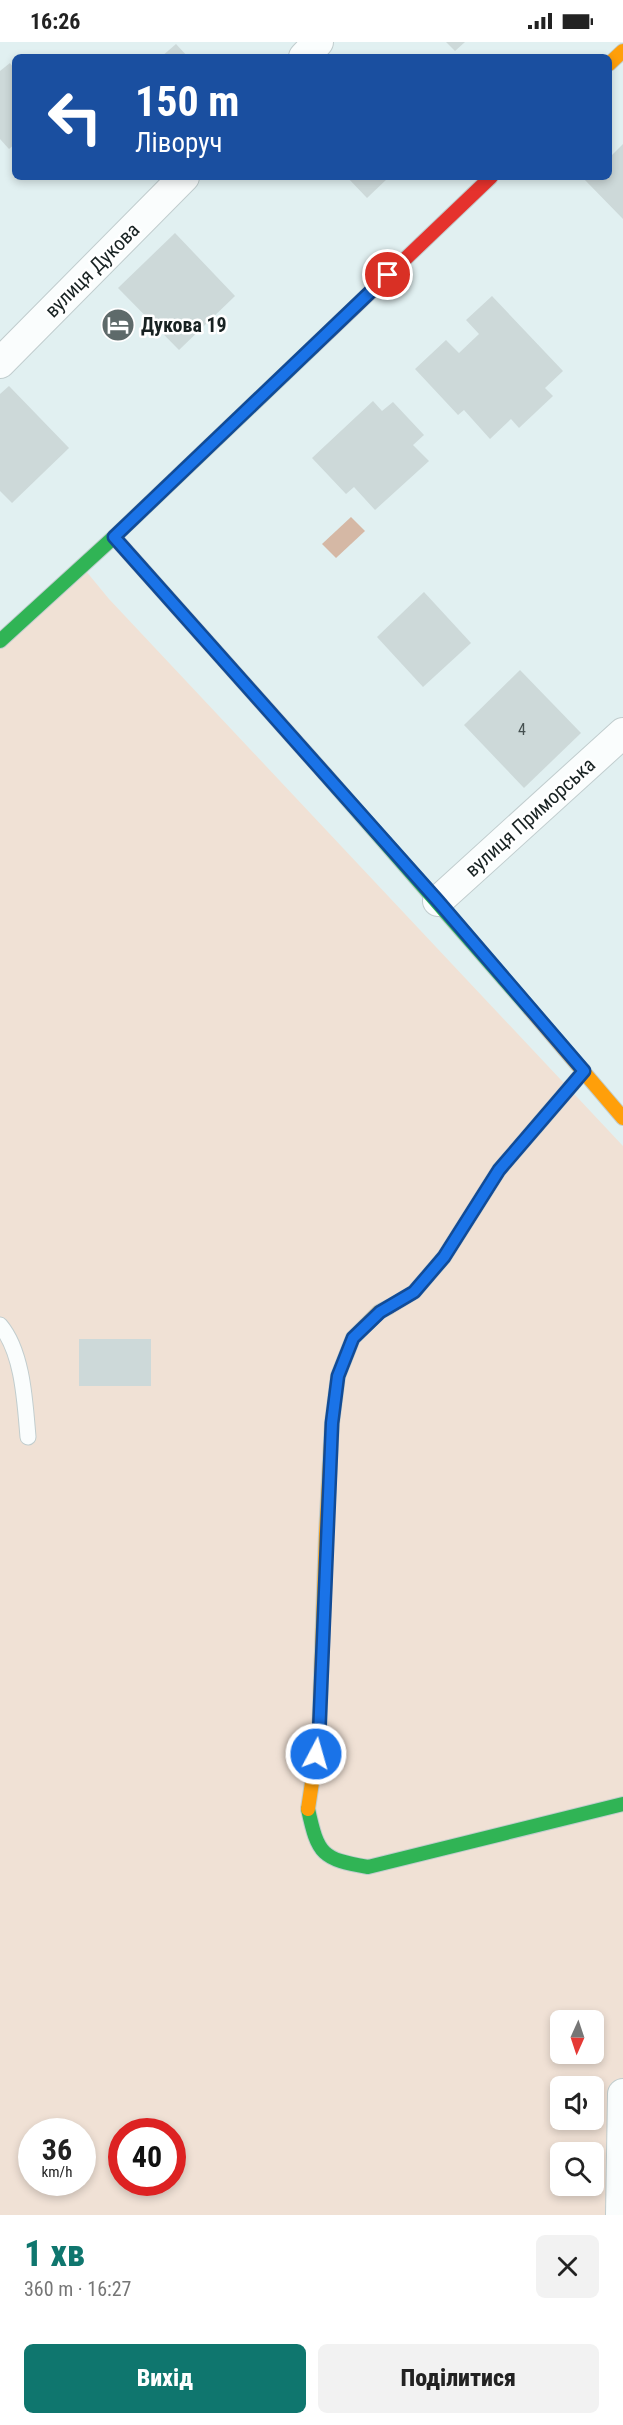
<!DOCTYPE html>
<html lang="uk">
<head>
<meta charset="utf-8">
<style>
  :root { --surface:#fff; --page:#f2f2f2; --text:#222; --muted:#767676; --accent:#0f766e }
  body { margin:0; font-family:"Roboto Condensed",sans-serif; background:var(--page); color:var(--text); height:100vh; display:flex; flex-direction:column; font-size:22px; white-space:nowrap }
  * { box-sizing:border-box; margin:0 }
  p { font-size:20px; color:var(--muted) }
  .icon { flex:none; width:33px; height:33px; fill:none; stroke:currentColor; stroke-width:2; stroke-linecap:round; stroke-linejoin:round }
  .map { position:relative; height:2173px; overflow:hidden }
  .details { display:flex; flex-direction:column; background:var(--surface); flex:1 }
  .details>* { flex:none }
  .banner { position:absolute; left:12px; top:12px; width:600px; height:126px; border-radius:9px; box-shadow:0 3px 9px #0003; background:#1a4fa0; color:#fff; overflow:hidden }
  .needle { width:39px; rotate:183deg }
  .fabs { position:absolute; left:550px; top:1968px; display:grid; gap:12px }
  .fabs a { display:grid; place-items:center; width:54px; height:54px; border-radius:9px; background:var(--surface); box-shadow:0 3px 9px #0003; font-size:30px }
  .speed { position:absolute; left:18px; top:2076px; display:flex; gap:12px; font-size:30px; font-weight:700; text-align:center }
  .speed>* { display:grid; place-content:center; width:78px; height:78px; border-radius:50%; background:var(--surface); box-shadow:0 3px 9px #0003; line-height:1 }
  .speed small { font-size:15px; font-weight:400 }
  .speed .limit { border:9px solid #d22; background:#fff; color:#111 }
  .pin { position:absolute; display:grid; place-items:center; width:51px; height:51px; color:#fff; margin:-26px; border:3px solid #fff; border-radius:50%; box-shadow:0 2px 6px #0007 }
  .me { position:absolute; width:66px; margin:-33px; rotate:6deg; stroke-linejoin:round; filter:drop-shadow(0 0 4px #0008) }
  .turn { display:flex; align-items:center; gap:21px; height:126px; padding:0 24px; font-size:27px }
  .turn .icon { width:78px; height:78px; stroke-width:2.5 }
  .turn b { display:block; font-size:42px; line-height:51px }
  .round { display:grid; place-items:center; flex:none; width:63px; height:63px; border-radius:9px; background:var(--page) }
  .summary { display:flex; align-items:center; justify-content:space-between; height:102px; padding:0 24px }
  h1 { font-size:36px; font-weight:800; line-height:45px; color:var(--accent) }
  .cta { display:flex; gap:12px; margin-top:auto; padding:12px 24px }
  .cta a { flex:1; height:69px; border-radius:9px; background:var(--accent); color:#fff; font-size:24px; font-weight:800; line-height:69px; text-align:center }
  .cta a+a { background:var(--page); color:var(--text) }
  .status { display:flex; justify-content:space-between; align-items:center; height:42px; padding:0 30px; background:var(--surface); direction:ltr }
  .status svg { height:16px; fill:currentColor }
  .map>svg:first-child { display:block }
  .green { fill:#f0e1d5; fill-rule:evenodd }
  .water { fill:#d5b8a5 }
  .building { fill:#cdd9d9 }
  .lines { fill:none; stroke-linecap:round; stroke-linejoin:round }
  .lane-casing { stroke:#c1cdce; stroke-width:17 }
  .street-casing { stroke:#c1cdce; stroke-width:32 }
  .fast-casing { stroke:#c1cdce; stroke-width:16 }
  .slow-casing { stroke:#c1cdce; stroke-width:16 }
  .jam-casing { stroke:#c1cdce; stroke-width:16 }
  .lane { stroke:#fafdfd; stroke-width:15 }
  .street { stroke:#fafdfd; stroke-width:30 }
  .fast { stroke:#30b455; stroke-width:14 }
  .slow { stroke:#ff9f0a; stroke-width:14 }
  .jam { stroke:#e5322d; stroke-width:14 }
  .route-casing { stroke:#114b97; stroke-width:15 }
  .route { stroke:#1a73e8; stroke-width:10 }
  .labels { text-anchor:middle; stroke-width:5; stroke-linejoin:round; paint-order:stroke }
  .number-label { font-size:16px; fill:#455050 }
  .street-label { font-size:20px; fill:#182222; stroke:#fff }
  .poi-label { font-size:20px; font-weight:bold; fill:#182222; stroke:#fff; text-anchor:start }
</style>
</head>
<body>
<div class="status"><b>16:26</b><svg viewBox="0 0 49 12"><path d="M0 12V9h3v3zM5 12V6h3v6zM10 12V3h3v9zM15 12V0h3v12zM26 1h20v11H26zM47 4h2v5h-2z"/></svg></div>
<div class="map">
<svg width="623" height="2173" viewBox="0 0 623 2173">
  <rect width="100%" height="100%" fill="#e1f0f1"/>
  <path class="green" d="M81,523L109,557L623,1104V2173H0V604ZM561,1978H594V2012H561ZM561,2044H594V2078H561ZM32,2090H82V2140H32ZM122,2090H172V2140H122ZM561,2110H594V2144H561Z"/>
  <path class="water" d="M351,475L365,489L336,516L322,502Z"/>
  <g class="building">
    <path d="M446,0H465L455,9Z"/>
    <path d="M176,2L188,15H161Z"/>
    <path d="M10,21L15,28V102L9,107L0,97V29Z"/>
    <path d="M623,102V177L585,138L589,135H609V116Z"/>
    <path d="M347,135H389L367,156Z"/>
    <path d="M175,191L235,254L179,308L118,246Z"/>
    <path d="M492,254L563,329L545,346L553,354L519,386L511,377L490,397L464,368L458,373L415,327L446,298L459,311L479,292L466,278Z"/>
    <path d="M9,344L69,406L12,461L0,449V352Z"/>
    <path d="M373,359L382,369L393,360L424,393L413,403L429,419L375,468L354,445L346,452L312,416Z"/>
    <path d="M424,550L471,601L423,645L377,595Z"/>
    <path d="M520,628L581,691L524,746L464,683Z"/>
    <rect x="79" y="1297" width="72" height="47"/>
  </g>
  <g class="lines">
    <defs>
      <path id="lane" d="M0,1283C23,1310 25,1361 28,1395"/>
      <g id="street">
        <path d="M304,15L318,0"/>
        <path d="M0,321L184,135"/>
        <path d="M438,859L623,691"/>
        <path d="M621,2173L623,2052"/>
      </g>
      <g id="fast">
        <path d="M0,599L114,495L313,305"/>
        <path d="M325,732L530,967"/>
        <path d="M308,1767C318,1813 322,1817 368,1825L623,1762"/>
      </g>
      <g id="slow">
        <path d="M609,22L623,9"/>
        <path d="M530,967L623,1076"/>
        <path d="M308,1767L319,1694L326,1492L332,1381L338,1334L353,1296L379,1270L389,1265"/>
      </g>
      <g id="jam">
        <path d="M313,305L491,135"/>
        <path d="M114,495L325,732"/>
        <path d="M389,1265L414,1250L444,1215L499,1128L584,1029"/>
      </g>
    </defs>
    <use href="#lane" class="lane-casing"/>
    <use href="#street" class="street-casing"/>
    <use href="#fast" class="fast-casing"/>
    <use href="#slow" class="slow-casing"/>
    <use href="#jam" class="jam-casing"/>
    <use href="#lane" class="lane"/>
    <use href="#street" class="street"/>
    <use href="#fast" class="fast"/>
    <use href="#slow" class="slow"/>
    <use href="#jam" class="jam"/>
  </g>
  <g class="lines">
    <defs>
      <path id="route" d="M316,1712L319,1694L332,1381L338,1334L353,1296L380,1270L414,1250L444,1215L499,1128L584,1029L438,859L114,495L388,233"/>
    </defs>
    <use href="#route" class="route-casing"/>
    <use href="#route" class="route"/>
  </g>
  <defs>
    <symbol id="hotel-disc" viewBox="-11 -11 22 22"><circle r="9.5" fill="#5e6a6a" stroke="#fff"/><path d="M-6-4.5h1.5V1H6V5H4.5V3h-9V5H-6ZM-4 0a1.8 1.8 0 1 1 3.6 0ZM.5 0V-2.5h3Q6-2.5 6 0Z" fill="#fff"/></symbol>
  </defs>
  <g fill-rule="evenodd">
    <use href="#hotel-disc" x="99" y="264" width="38" height="38"/>
  </g>
  <g class="labels">
    <g class="number-label">
      <text x="522" y="693">4</text>
    </g>
    <g class="street-label">
      <text transform="translate(92 228) rotate(-45)" y="7">вулиця Дукова</text>
      <text transform="translate(530 775) rotate(-42)" y="7">вулиця Приморська</text>
    </g>
    <g class="poi-label">
      <text x="141" y="290">Дукова 19</text>
    </g>
  </g>
</svg>
<div class="fabs">
<a><svg class="needle" viewBox="-14 -14 28 28"><path d="M0-13l5 13h-10z" fill="#e53935"/><path d="M0 13l5-13h-10z" fill="#767676"/></svg></a>
<a><svg class="icon" aria-label="sound" viewBox="0 0 24 24"><path d="M4 9h4l5-4v14l-5-4H4zM17 9q2 3 0 6"/></svg></a>
<a><svg class="icon" aria-label="search" viewBox="0 0 24 24"><circle cx="10" cy="10" r="6"/><path d="M15 15l6 6"/></svg></a>
</div>
<div class="speed"><div>36<small>km/h</small></div><div class="limit">40</div></div>
<div class="pin" style="left:388px;top:233px;background:#d93025"><svg class="icon" aria-label="arrive" viewBox="0 0 24 24"><path d="M6 21V4h12l-3 4 3 4H6"/></svg></div>
<svg class="me" style="left:316px;top:1712px" viewBox="-20 -20 40 40"><circle r="17" fill="#1a73e8" stroke="#fff" stroke-width="3"/><path d="M0-11L8 9 0 5-8 9z" fill="#fff"/></svg>
<div class="banner">
<div class="turn"><svg class="icon" aria-label="left" viewBox="0 0 24 24"><path d="M17 20v-9H6M10 6l-5 5 5 5"/></svg><div><b>150 m</b>Ліворуч</div></div>
</div>
</div>
<section class="details">
<div class="summary"><div><h1>1 хв</h1><p>360 m · 16:27</p></div><a class="round"><svg class="icon" aria-label="close" viewBox="0 0 24 24"><path d="M6 6l12 12M18 6L6 18"/></svg></a></div>
<div class="cta"><a>Вихід</a><a>Поділитися</a></div>
</section>
</body>
</html>
